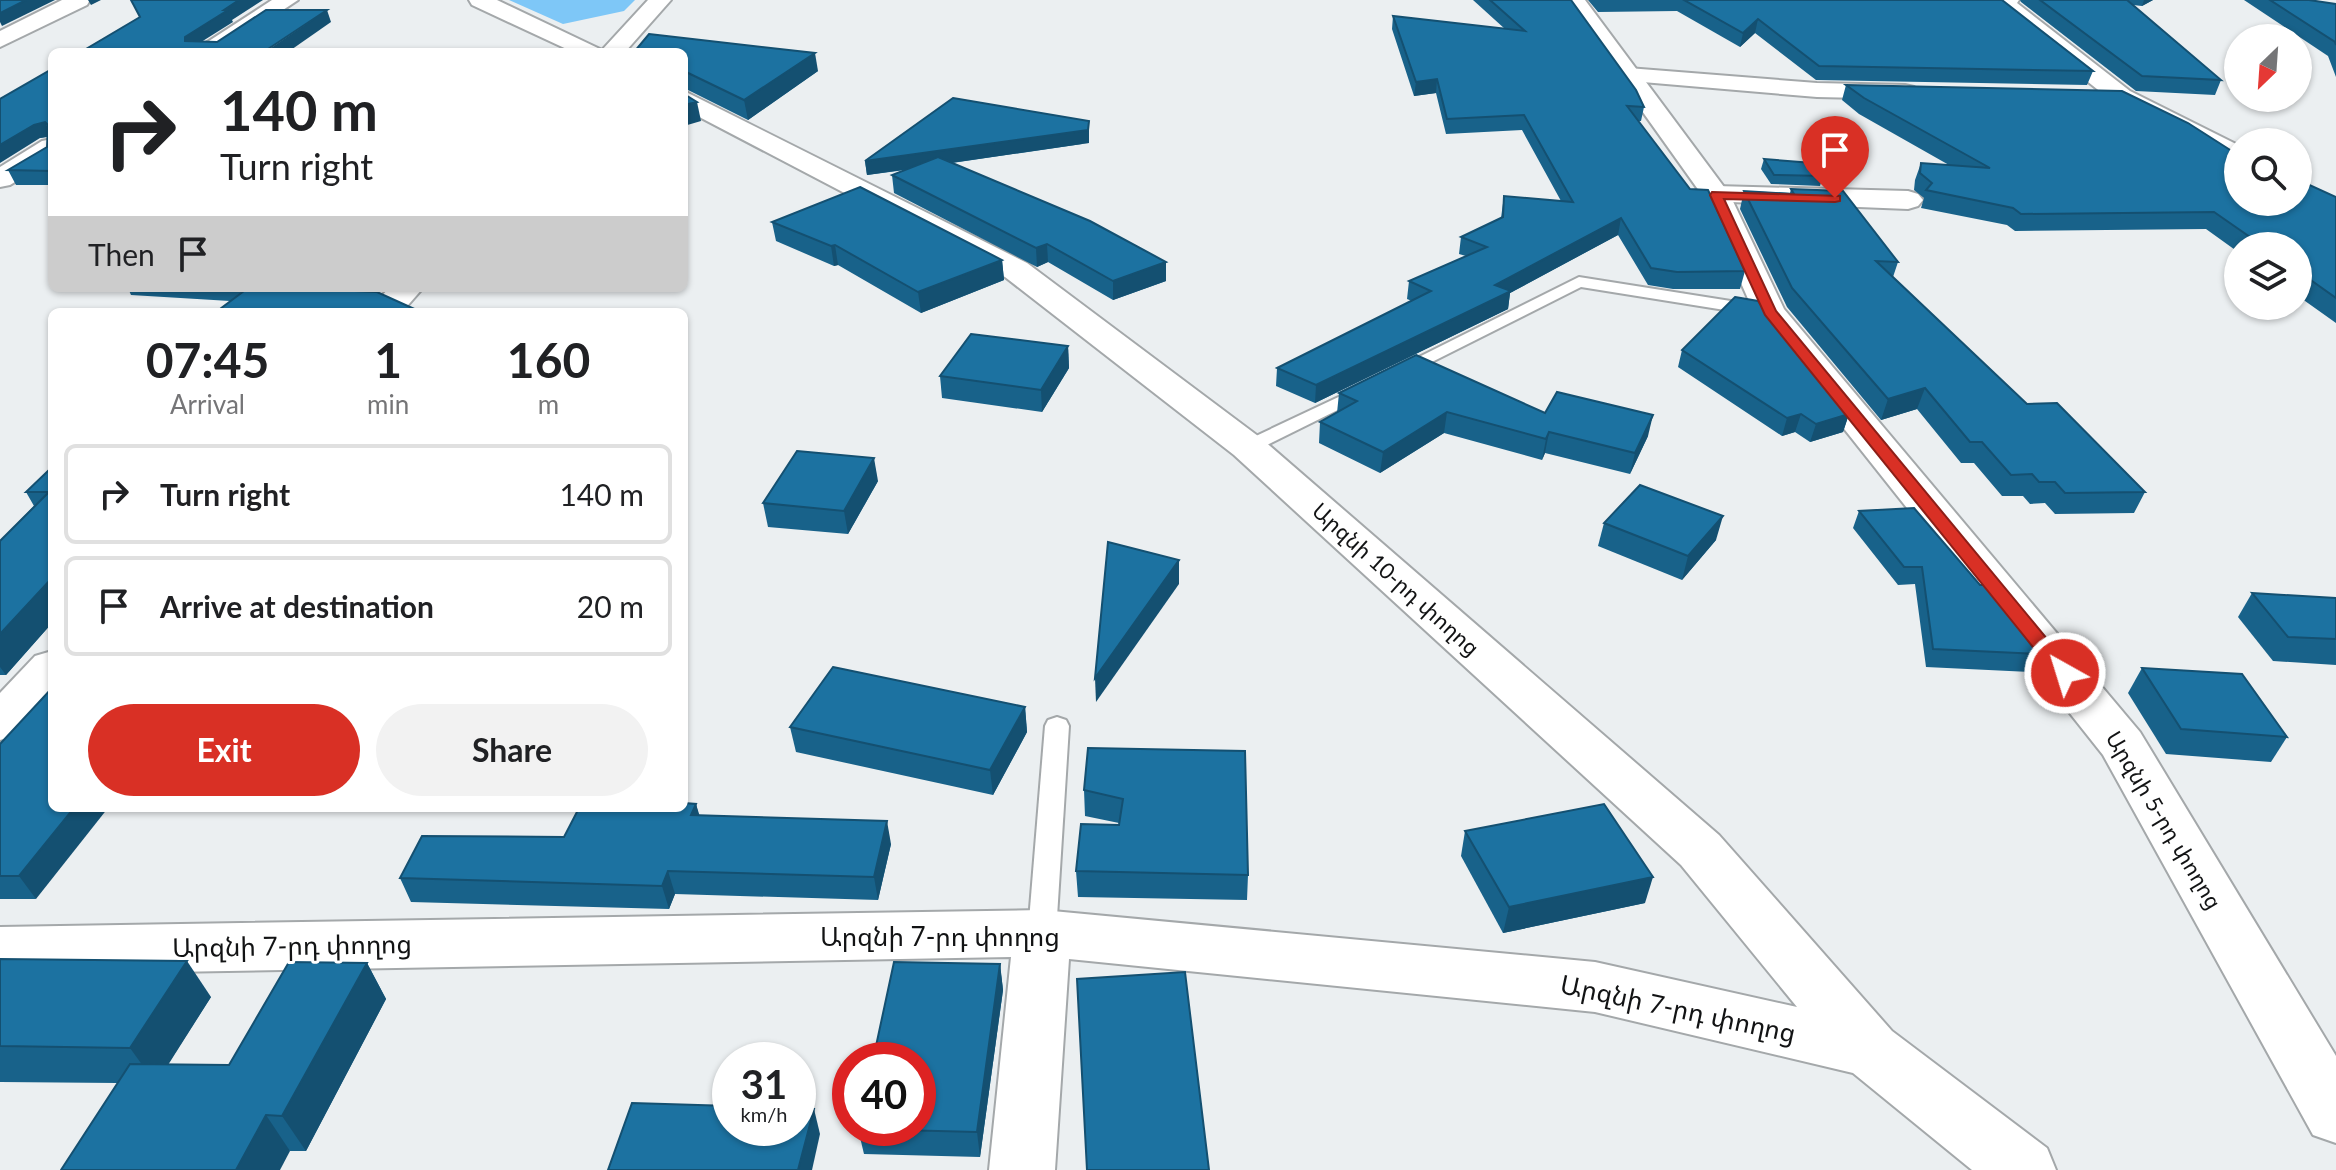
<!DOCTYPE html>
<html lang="en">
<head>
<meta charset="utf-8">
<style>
  :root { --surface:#fff; --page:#f2f2f2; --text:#202124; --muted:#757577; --line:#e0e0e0; --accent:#d93025 }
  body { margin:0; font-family:Lato,"Noto Sans Armenian",sans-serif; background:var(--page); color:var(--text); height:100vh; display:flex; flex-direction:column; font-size:30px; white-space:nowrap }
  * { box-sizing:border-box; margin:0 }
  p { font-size:26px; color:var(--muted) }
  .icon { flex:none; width:44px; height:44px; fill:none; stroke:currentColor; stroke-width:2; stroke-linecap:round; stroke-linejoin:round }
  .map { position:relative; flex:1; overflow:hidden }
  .drawer { position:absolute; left:48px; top:308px; width:640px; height:504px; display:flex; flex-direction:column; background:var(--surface); border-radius:12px; box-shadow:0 2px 6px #0004 }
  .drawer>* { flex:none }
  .guide { position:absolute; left:48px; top:48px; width:640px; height:244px; border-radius:12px; box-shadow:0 2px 6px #0004; background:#fff; color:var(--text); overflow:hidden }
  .needle { width:52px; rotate:205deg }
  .buttons { position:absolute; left:2224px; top:24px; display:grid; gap:16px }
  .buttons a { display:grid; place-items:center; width:88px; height:88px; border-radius:50%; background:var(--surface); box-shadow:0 2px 6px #0004; font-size:40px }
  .speed { position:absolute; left:712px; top:1042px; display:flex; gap:16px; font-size:40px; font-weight:700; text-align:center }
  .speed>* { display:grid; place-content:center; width:104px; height:104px; border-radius:50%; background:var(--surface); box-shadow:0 2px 6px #0004; line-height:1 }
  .speed small { font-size:20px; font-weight:400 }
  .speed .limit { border:12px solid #d22; background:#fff; color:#111 }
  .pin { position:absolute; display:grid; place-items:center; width:68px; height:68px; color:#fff; margin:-82px -34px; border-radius:50% 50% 50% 0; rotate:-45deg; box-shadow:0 0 8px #0007 }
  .pin .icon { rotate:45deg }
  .me { position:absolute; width:88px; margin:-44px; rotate:321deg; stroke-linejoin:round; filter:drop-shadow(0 0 6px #0008) }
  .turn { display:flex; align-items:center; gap:28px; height:168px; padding:0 40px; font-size:36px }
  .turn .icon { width:104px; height:104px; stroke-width:2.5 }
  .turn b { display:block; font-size:56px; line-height:68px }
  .then { display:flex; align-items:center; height:76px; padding:0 40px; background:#0003; gap:16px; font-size:30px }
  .eta { display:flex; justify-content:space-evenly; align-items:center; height:136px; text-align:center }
  .eta b { font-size:48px; font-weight:700; line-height:56px }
  .primary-button { display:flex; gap:16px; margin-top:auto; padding:16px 40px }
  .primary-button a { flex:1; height:92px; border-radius:48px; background:var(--accent); color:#fff; font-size:32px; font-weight:700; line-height:92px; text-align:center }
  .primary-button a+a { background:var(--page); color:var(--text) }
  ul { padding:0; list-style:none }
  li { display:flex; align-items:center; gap:24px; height:100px; margin:0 16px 12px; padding:0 24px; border:4px solid var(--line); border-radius:12px }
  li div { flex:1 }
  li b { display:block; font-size:30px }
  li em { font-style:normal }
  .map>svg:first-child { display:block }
  .green { fill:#7ec7f7 }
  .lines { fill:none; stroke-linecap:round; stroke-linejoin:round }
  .service-casing { stroke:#a4a8aa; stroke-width:4 }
  .minor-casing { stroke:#a4a8aa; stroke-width:4 }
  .tertiary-casing { stroke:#a4a8aa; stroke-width:4 }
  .service { fill:#fff; fill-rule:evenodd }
  .minor { fill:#fff; fill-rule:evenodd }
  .tertiary { fill:#fff; fill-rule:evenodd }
  .wall { fill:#18628a }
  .shaded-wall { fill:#145071 }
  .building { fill:#1c72a1; stroke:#145071; stroke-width:2 }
  .route { fill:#d93025; stroke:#8d1f18; stroke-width:2 }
  .labels { text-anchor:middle; stroke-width:6; stroke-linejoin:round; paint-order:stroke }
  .street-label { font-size:22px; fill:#121314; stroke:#fff }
  .near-street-label { font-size:26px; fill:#121314; stroke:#fff }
</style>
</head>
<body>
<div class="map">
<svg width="2336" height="1170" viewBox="0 0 2336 1170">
  <rect width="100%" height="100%" fill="#ebeff1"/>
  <path class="green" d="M509,0H635L624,11L563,24Z"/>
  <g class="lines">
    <defs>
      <g id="service">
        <path d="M1579,277L1756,305L1764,310L1756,315L1581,287L1404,376H1392L1389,372Z"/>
        <path d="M1364,385L1373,390L1370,394L1255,451L1248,453L1238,447L1241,443Z"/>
        <path d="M1057,717L1066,720L1069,726L1056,933L1052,941L1042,945L1032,941L1028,933L1045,726L1048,720Z"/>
      </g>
      <g id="minor">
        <path d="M62,0H90L87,5L0,47V31Z"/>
        <path d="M272,0H298L220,52H192Z"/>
        <path d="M469,0H497L602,50L648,0H671L625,52H573L472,5Z"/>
        <path d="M1993,0H2019L2017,3L2130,91L2238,145V164L2112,101L1994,7Z"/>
        <path d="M1628,68L1817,83L1905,85L1914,87L1917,92L1914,97L1905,99L1817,97L1619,80L1616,75L1619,70Z"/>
        <path d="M684,91L1027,263L1262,439L1719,835L1892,1031L2047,1148L2056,1170H1972L1853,1073L1595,1012L1069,959L1055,1170H989L1011,957L0,975V927L1042,910L1595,962L1797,1007L1681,865L1234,455L1005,277L684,109Z"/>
        <path d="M52,139V159L10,185L0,187V167L42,141Z"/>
        <path d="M1716,186L1908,191L1918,194L1923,200L1918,206L1908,209L1706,201L1702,195L1706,189Z"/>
        <path d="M389,288H423L402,312H367Z"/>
        <path d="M52,651V697L17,735L0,740V693L35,656Z"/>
      </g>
      <path id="tertiary" d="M1563,0H1585L1730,195L1784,309L2140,732L2336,1056V1143L2313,1135L2103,755L1757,319L1702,195Z"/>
    </defs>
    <use href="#service" class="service-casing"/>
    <use href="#minor" class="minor-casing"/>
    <use href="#tertiary" class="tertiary-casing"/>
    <use href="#service" class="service"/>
    <use href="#minor" class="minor"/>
    <use href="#tertiary" class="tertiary"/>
  </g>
  <g class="wall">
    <path d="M1473,0H1571L1644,107L1641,121H1638L1745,271L1740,289H1673L1648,285L1618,235L1510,293L1508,309L1315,403L1276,386L1277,368L1412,301L1407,299L1409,281L1466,256L1459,254L1461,237L1501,218L1504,196L1561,201L1522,130L1446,134L1436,93L1414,96L1392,29L1393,16L1505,29Z"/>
    <path d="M1588,0H2002L2093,71L2087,85L1816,80L1755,33L1740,47L1677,11L1598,12Z"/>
    <path d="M2020,0H2153L2142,6L2133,5L2221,80L2215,95L2136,91L2021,2Z"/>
    <path d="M2244,0H2309L2336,4V77L2328,56Z"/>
    <path d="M684,52L818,71L748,120L684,88Z"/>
    <path d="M52,69V185H16L8,170L47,147V137L40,138Z"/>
    <path d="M1846,85L2238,202L2305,183L2336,197V323L2298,296V246H2238V252L2206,229L2015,231L2007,225L1921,208L1924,198L1914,190L1915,180L1921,163L1949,165L1859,114L1842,100Z"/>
    <path d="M1089,143L952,163L1166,281L1113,300L1048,262L1037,267L894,193L892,175L905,170L867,175L865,161Z"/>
    <path d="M1764,159L1823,176L1820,186L1771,184L1761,169Z"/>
    <path d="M1791,189L1898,262L1893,277L2027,404L2145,492L2134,513L2055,514L2045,503L2030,504L2023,496H2002L1974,463H1961L1917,409L1881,420L1787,307L1740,209L1744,191L1790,193Z"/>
    <path d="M772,222L1002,260L1004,280L921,313L838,265L834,266L776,241Z"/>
    <path d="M128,288H372L369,292L230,301L131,295Z"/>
    <path d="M1068,346L1069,368L1042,412L942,398L940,376Z"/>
    <path d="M1682,350L1849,414L1843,432L1810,442L1795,432L1782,436L1678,367Z"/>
    <path d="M1339,393L1545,413L1648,436L1630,474L1545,453L1542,460L1444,433L1380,473L1319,443L1320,422L1337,413Z"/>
    <path d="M52,467V623L6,675H0V541L34,506L26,492Z"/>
    <path d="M878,481L848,534L768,527L763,503Z"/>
    <path d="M1859,511L2038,654L2030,672L1926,667L1915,584L1898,585L1853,528Z"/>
    <path d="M1604,523L1716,540L1682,580L1598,546Z"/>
    <path d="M2252,593L2336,598V665L2273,661L2238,617Z"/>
    <path d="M2142,668L2287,737L2271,762L2166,754L2128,693Z"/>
    <path d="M1025,707L1027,732L993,795L796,752L790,727Z"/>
    <path d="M0,744L36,899H0Z"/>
    <path d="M1088,748L1248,875L1247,900L1078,897L1076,871L1119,825V823L1085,816L1084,790Z"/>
    <path d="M696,804L699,816L891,844L878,900L675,894L669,909L411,902L400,878Z"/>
    <path d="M1465,831L1645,903L1503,933L1461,856Z"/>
    <path d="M0,959L211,997L168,1064L229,1065L367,963L386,999L306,1151H290L117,1083L0,1082Z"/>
    <path d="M1000,964L1003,990L980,1157L864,1154L858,1129Z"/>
  </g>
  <g class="shaded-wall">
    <path d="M26,0H55L2,26L0,22V13Z"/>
    <path d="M88,0H101L91,5Z"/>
    <path d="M239,0H263L232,20L233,22L190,49L185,41V37Z"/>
    <path d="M2144,0H2153L2142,6Z"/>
    <path d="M327,10L331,22L288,52H265Z"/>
    <path d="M1758,19L1755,33L1740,47L1743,33Z"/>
    <path d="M815,53L818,71L748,120L744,100Z"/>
    <path d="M1437,79L1436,93L1414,96L1416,82Z"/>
    <path d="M697,102L701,121L684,126V105Z"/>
    <path d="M1089,121V143L867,175L865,161Z"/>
    <path d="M45,122L51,136L40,138L0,163V145L34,125Z"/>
    <path d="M1621,218L1618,235L1510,293L1508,309L1315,403L1316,385L1495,285Z"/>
    <path d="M1047,244L1048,262L1037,267L1036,248Z"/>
    <path d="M835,245L838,265L834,266L831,246Z"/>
    <path d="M1002,260L1004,280L921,313L918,292Z"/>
    <path d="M1166,262V281L1113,300V281Z"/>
    <path d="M353,288H373L364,296Z"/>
    <path d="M1068,346L1069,368L1042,412L1041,390Z"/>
    <path d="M1925,388L1917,409L1881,420L1888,399Z"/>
    <path d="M1447,412L1444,433L1380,473L1383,452Z"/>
    <path d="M1801,414L1795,432L1782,436L1787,418Z"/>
    <path d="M1849,414L1843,432L1810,442L1816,424Z"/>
    <path d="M1653,415L1648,436L1630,474L1635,453Z"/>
    <path d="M1549,432L1545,453L1542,460L1546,439Z"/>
    <path d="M874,458L878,481L848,534L844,511Z"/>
    <path d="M1723,516L1716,540L1682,580L1688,556Z"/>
    <path d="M1179,560V584L1096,702L1095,678Z"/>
    <path d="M52,578V623L6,675L0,667V634Z"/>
    <path d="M1025,707L1027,732L993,795L990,770Z"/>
    <path d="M696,804L703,827L691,815Z"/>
    <path d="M74,808H108L36,899L19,876Z"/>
    <path d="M887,821L891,844L878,900L874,877Z"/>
    <path d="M668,871L675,894L669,909L662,886Z"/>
    <path d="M1653,877L1645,903L1503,933L1509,907Z"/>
    <path d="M187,961L211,997L156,1084L130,1048Z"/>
    <path d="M367,963L386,999L306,1151L282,1116Z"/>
    <path d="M1000,964L1003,990L980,1157L977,1132Z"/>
    <path d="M814,1109L820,1134L812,1170H798Z"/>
    <path d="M266,1115L290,1151L280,1170H236Z"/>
  </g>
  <g class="building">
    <path d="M0,0H26L0,13Z"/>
    <path d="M131,0H239L224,10H228L185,37V41L217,42L266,10H327L265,51L81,52L140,17Z"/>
    <path d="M1490,0H1571L1636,90L1644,107L1627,106L1690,189L1708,190L1745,271L1677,272L1651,268L1621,218L1495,285L1511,291L1316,385L1277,368L1431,291L1409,281L1487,247L1461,237L1503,217L1504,196L1573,202L1524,115L1447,119L1437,79L1416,82L1393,16L1525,31Z"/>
    <path d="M1684,0H2002L2093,71L1819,66L1758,19L1743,33Z"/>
    <path d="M2040,0H2127L2221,80L2142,76Z"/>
    <path d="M2270,0H2309L2336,4V45L2335,42Z"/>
    <path d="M649,34L815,53L744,100L684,71V52H634Z"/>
    <path d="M52,69V171L8,170L47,147L48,125L45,122L34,125L0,145V99Z"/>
    <path d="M1846,85L2122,91L2188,123L2238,155V202H2298V174L2303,176L2305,183L2336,197V298L2298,271V246H2263L2214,212L2021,214L2013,208L1926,190L1932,183L1920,173L1921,163L1990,168L1864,98Z"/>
    <path d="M684,94L697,102L684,105Z"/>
    <path d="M953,98L1089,121L1088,130L865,161Z"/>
    <path d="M938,157L1090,221L1166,262L1113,281L1047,244L1036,248L892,175Z"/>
    <path d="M1764,159L1813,163L1823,176L1774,175Z"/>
    <path d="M860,187L1002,260L918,292L835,245L831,246L772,222Z"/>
    <path d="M1791,189L1843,191L1898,262L1876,261L2027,404L2057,403L2145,492L2065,493L2055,482H2039L2032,474L2011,475L1982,442H1970L1925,388L1888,399L1792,288L1744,191L1794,194Z"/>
    <path d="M248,288H357L356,291L377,292L421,312H216Z"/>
    <path d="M1735,297L1758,301L1849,414L1816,424L1801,414L1787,418L1682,350Z"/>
    <path d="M971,334L1068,346L1041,390L940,376Z"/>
    <path d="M1416,355L1545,413L1557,392L1653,415L1635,453L1549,432L1546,439L1447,412L1383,452L1320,422L1357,401L1339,393Z"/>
    <path d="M797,451L874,458L844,511L763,503Z"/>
    <path d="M52,467V578L0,634V541L49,492H26Z"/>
    <path d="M1640,485L1723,516L1688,556L1604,523Z"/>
    <path d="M1914,508L1980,585H1986L2038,654L1933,649L1922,567H1904L1859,511Z"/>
    <path d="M1108,542L1179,560L1095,678Z"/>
    <path d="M2252,593L2336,598V639L2288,637Z"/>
    <path d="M833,667L1025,707L990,770L790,727Z"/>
    <path d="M2142,668L2242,674L2287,737L2181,729Z"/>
    <path d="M52,688V808H74L19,876H0V744Z"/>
    <path d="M1088,748L1245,751L1248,875L1076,871L1081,824L1119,825L1123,799L1084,790Z"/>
    <path d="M684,803L696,804L691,815L887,821L874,877L668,871L662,886L400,878L422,836L564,837L579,808H684Z"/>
    <path d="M1604,804L1653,877L1509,907L1465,831Z"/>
    <path d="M0,959L187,961L130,1048L0,1046Z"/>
    <path d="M289,962L367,963L282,1116L266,1115L236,1170H61L130,1064L229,1065Z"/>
    <path d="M894,962L1000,964L977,1132L858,1129V1128H918V1060H873Z"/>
    <path d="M1185,972L1209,1170H1087L1077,979Z"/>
    <path d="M632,1103L730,1106V1128H798V1108L814,1109L798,1170H608Z"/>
  </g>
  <path class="route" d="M1712,192L1840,196V201L1835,202L1724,199L1776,311L2072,669L2075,673L2072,678H2058L1765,315L1710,195Z"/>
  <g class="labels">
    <g class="street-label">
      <text transform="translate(1396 579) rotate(42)" y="8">Արզնի 10-րդ փողոց</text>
      <text transform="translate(2164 820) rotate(59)" y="8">Արզնի 5-րդ փողոց</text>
    </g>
    <g class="near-street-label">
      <text x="940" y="946">Արզնի 7-րդ փողոց</text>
      <text transform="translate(292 946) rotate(-1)" y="9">Արզնի 7-րդ փողոց</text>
      <text transform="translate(1678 1009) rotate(12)" y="9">Արզնի 7-րդ փողոց</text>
    </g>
  </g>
</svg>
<div class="buttons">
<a><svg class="needle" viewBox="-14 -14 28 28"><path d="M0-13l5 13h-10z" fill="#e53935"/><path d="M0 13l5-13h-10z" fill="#757577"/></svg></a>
<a><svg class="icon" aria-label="search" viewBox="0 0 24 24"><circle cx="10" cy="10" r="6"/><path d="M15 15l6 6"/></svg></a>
<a><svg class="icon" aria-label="layers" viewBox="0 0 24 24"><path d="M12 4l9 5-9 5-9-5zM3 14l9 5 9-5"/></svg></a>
</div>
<div class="speed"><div>31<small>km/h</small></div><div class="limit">40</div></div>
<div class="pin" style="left:1835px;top:198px;background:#d93025"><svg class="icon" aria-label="arrive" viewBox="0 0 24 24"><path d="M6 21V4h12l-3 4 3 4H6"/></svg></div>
<svg class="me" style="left:2065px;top:673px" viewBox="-20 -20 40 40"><circle r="17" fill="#d93025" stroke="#fff" stroke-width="3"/><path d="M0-11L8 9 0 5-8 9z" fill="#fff"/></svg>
<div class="guide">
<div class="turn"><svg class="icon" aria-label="right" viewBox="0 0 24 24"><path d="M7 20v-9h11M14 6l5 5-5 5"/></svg><div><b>140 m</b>Turn right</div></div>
<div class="then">Then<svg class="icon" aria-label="arrive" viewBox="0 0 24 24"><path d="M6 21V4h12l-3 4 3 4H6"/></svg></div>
</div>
<section class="drawer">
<div class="eta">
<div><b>07:45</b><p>Arrival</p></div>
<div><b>1</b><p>min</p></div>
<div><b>160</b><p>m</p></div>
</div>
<ul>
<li><svg class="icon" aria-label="right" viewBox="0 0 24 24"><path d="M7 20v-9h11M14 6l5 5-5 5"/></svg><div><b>Turn right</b></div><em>140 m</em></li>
<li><svg class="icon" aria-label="arrive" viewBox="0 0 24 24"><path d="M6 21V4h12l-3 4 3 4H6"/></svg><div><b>Arrive at destination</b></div><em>20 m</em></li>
</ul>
<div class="primary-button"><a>Exit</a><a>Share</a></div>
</section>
</div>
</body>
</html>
